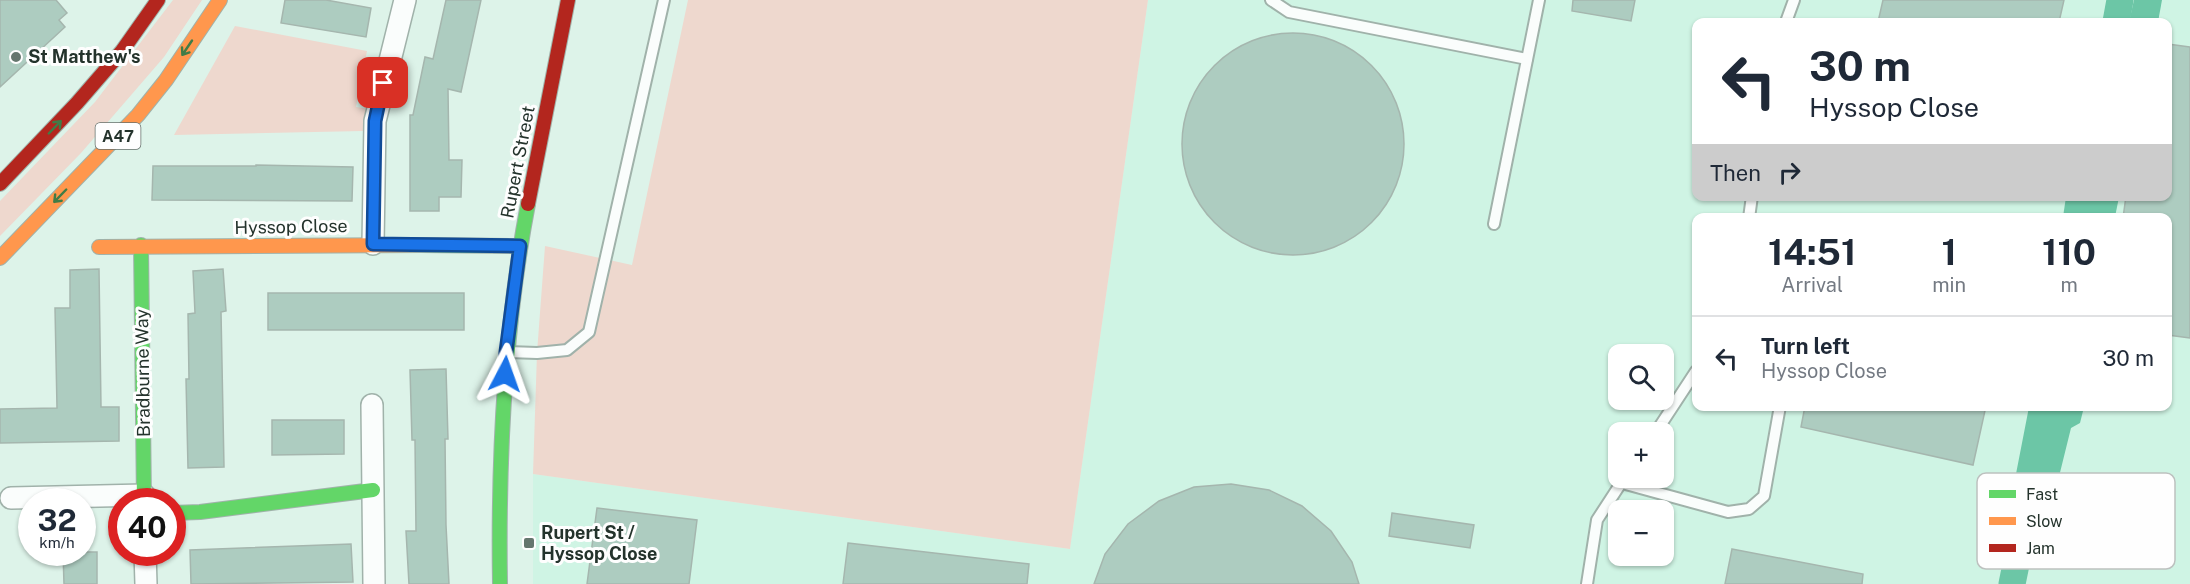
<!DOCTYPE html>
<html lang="en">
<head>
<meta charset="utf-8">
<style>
  :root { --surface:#fff; --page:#f2f2f3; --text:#1f2937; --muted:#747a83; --line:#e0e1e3 }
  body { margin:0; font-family:"Public Sans",sans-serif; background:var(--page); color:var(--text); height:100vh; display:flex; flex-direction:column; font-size:22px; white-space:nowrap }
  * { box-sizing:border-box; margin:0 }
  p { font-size:20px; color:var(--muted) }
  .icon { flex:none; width:33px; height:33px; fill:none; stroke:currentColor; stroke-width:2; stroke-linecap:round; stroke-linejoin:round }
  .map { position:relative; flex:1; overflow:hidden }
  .drawer { position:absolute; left:1692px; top:213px; width:480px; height:198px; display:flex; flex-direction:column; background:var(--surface); border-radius:12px; box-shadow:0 2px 4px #0004 }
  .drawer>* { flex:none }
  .guide { position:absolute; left:1692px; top:18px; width:480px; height:183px; border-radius:12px; box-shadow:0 2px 4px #0004; background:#fff; color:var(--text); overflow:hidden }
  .tools { position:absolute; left:1608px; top:344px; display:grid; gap:12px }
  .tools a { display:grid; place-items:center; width:66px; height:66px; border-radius:12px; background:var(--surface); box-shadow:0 2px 4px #0004; font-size:30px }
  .speed { position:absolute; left:18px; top:488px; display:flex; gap:12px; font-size:30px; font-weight:700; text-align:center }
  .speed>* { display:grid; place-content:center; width:78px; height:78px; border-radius:50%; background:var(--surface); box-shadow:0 2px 4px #0004; line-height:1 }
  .speed small { font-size:15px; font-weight:400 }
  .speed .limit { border:9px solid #d22; background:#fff; color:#111 }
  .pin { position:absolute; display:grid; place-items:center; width:51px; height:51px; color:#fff; margin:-26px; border-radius:12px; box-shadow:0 3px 9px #0006 }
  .me { position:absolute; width:66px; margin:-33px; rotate:4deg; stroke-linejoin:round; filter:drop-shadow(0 0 4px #0008) }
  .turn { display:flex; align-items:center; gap:21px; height:126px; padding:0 18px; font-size:27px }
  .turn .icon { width:78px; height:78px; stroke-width:2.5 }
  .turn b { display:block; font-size:42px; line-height:51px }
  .then { display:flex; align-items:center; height:57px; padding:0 18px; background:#0003; gap:12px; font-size:22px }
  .eta { display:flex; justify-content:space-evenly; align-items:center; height:102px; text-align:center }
  .eta b { font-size:36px; font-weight:700; line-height:42px }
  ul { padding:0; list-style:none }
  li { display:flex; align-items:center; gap:18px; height:84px; padding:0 18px; border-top:2px solid var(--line) }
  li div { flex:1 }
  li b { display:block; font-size:22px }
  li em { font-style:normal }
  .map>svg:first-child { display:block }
  .built { fill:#cff4e4; fill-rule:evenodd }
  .green { fill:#eed8ce }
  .water { fill:#6cc6a6 }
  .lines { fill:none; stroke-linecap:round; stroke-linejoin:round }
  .canal { stroke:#6cc6a6; stroke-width:27 }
  .building { fill:#adccc0; stroke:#a5b6ae; stroke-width:1.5 }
  .lane-casing { stroke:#a0b2aa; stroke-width:14 }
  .street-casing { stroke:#a0b2aa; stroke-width:24 }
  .fast-casing { stroke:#a0b2aa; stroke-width:16 }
  .slow-casing { stroke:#a0b2aa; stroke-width:16 }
  .jam-casing { stroke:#a0b2aa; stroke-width:16 }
  .lane { stroke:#fafdfc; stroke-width:10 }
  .street { stroke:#fafdfc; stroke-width:21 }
  .fast { stroke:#63d668; stroke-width:14 }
  .slow { stroke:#ff974d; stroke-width:14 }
  .jam { stroke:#b3261e; stroke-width:14 }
  .oneway { stroke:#407c47 }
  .route-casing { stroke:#114b97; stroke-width:15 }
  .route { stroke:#1a73e8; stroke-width:10 }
  .poi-dot { fill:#65766e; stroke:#fefefe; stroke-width:2 }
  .labels { text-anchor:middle; stroke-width:6; stroke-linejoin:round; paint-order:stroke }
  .shield { fill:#fefefe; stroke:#65706b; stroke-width:1.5 }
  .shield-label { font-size:16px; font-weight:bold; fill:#24332c }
  .poi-label { font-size:18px; font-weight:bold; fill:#24332c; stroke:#fefefe; text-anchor:start }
  .street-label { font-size:18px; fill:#24332c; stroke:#fefefe }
  .key { fill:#fefefe; stroke:#bdc1bf; stroke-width:1.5 }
  .key-label { font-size:16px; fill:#24332c }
</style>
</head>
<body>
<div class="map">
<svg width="2190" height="584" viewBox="0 0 2190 584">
  <rect width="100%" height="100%" fill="#ddf3e9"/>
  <path class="built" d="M1148,0H2190V584H533V474L1070,549ZM1696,22H2168V196H1696ZM1696,218H2168V406H1696ZM1618,354H1664V399H1618ZM1618,432H1664V477H1618ZM1618,510H1664V555H1618Z"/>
  <g class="green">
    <path d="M173,0H202L164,57L81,153L0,236V201L95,102Z"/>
    <path d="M688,0H1148L1070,549L533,474L537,353L545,246L632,265Z"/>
    <path d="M235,26L367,51L356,107L369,109L363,131L174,135Z"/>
  </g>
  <g class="water">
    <path d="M2134,0H2162L2158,22H2129Z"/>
    <path d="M2066,197H2119L2115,217H2063Z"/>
    <path d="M2029,407H2084L2080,423L2071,428L2051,509L2030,532L2019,549L2016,532L2008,515Z"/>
  </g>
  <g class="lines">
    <g class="canal">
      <path d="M2116,22L2120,0"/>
      <path d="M2012,584L2026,515"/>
    </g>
  </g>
  <g class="building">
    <path d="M0,0H56L67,13L59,20L65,27L0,87Z"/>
    <path d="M285,0H326L371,8L366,37L281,23Z"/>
    <path d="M446,0H481L461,92L448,89L449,160H462L461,197H439V211H410V115H413L425,57L433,59Z"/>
    <path d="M1573,0H1635L1631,21L1572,11Z"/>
    <path d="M1883,0H2064L2059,22H1878Z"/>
    <circle cx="1293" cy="144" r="111"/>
    <path d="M2168,44L2190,47V338L2168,335V218H2123L2126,196H2168Z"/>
    <path d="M256,165L353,167L352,201L152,200L153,166H256Z"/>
    <path d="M99,269L101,407H119V441L0,443V409L57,408L55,308H70V270Z"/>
    <path d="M223,269L226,311L221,312L224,467L188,468L186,379H189L188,314L195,313L193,271Z"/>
    <rect x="268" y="293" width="196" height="37"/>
    <path d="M446,369L448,439H445L446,525L449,584H409L406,531H416L415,440H412L410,370Z"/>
    <path d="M1805,406H1986L1973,465L1801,427Z"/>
    <path d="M272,420H344V454L272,455Z"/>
    <path d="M1231,484L1269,490L1302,506L1331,531L1352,562L1359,584H1094L1105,554L1128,524L1159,501L1194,487Z"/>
    <path d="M597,508L697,520L689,584H587Z"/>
    <path d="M1392,513L1474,525L1470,548L1389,536Z"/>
    <path d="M848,543L1029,564L1027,584H843Z"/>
    <path d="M351,544L353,582L191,584L190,550Z"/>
    <path d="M1732,549L1863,574L1862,584H1725Z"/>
    <path d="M63,552H97V584H64Z"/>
  </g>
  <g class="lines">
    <defs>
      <g id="lane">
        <path d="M1271,0L1289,12L1527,59"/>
        <path d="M1786,22L1794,0"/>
        <path d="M1749,218L1752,196"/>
        <path d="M1494,224L1539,0"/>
        <path d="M506,352L537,353L567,350L589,332L664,0"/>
        <path d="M1656,432L1696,371"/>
        <path d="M1622,483L1728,512L1749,509L1764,496L1780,406"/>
        <path d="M1587,584L1597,520L1625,477"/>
      </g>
      <g id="street">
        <path d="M373,244L375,121L405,0"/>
        <path d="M372,405L374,584"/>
        <path d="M11,498L144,495"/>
        <path d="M145,552L146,584"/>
      </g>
      <g id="fast">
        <path d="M141,245L144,501"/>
        <path d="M421,245L520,246"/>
        <path d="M172,513L200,512L373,490"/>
        <path d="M500,584C498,457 504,329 528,204"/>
      </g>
      <g id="slow">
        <path d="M99,247L421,245"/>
        <path d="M0,258L138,115L166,80L220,0"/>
      </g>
      <g id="jam">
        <path d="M0,184L77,103L122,51L158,0"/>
        <path d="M528,204L568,0"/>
      </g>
    </defs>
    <use href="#lane" class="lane-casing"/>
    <use href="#street" class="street-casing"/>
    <use href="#fast" class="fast-casing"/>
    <use href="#slow" class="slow-casing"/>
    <use href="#jam" class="jam-casing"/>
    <use href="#lane" class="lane"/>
    <use href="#street" class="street"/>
    <use href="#fast" class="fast"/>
    <use href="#slow" class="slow"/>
    <use href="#jam" class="jam"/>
  </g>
  <defs><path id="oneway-shaft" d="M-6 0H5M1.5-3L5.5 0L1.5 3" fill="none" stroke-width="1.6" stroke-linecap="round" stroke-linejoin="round" transform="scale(1.5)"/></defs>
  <g class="oneway">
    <use href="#oneway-shaft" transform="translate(187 48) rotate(124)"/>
    <use href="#oneway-shaft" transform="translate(55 127) rotate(-46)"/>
    <use href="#oneway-shaft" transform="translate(60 196) rotate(134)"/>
  </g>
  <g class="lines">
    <defs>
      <path id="route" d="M383,83L375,121L373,244L520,246L506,352L505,374"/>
    </defs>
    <use href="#route" class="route-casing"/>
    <use href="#route" class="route"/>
  </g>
  <g class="poi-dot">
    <circle cx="16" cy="57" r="6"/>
    <rect x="523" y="537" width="12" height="12" rx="3"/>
  </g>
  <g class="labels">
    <rect class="shield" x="95.5" y="123" width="45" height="26" rx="4.5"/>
    <g class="shield-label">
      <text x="118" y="142">A47</text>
    </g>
    <g class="poi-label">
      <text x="28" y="63">St Matthew's</text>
      <text x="541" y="539">Rupert St /<tspan x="541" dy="21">Hyssop Close</tspan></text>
    </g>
    <g class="street-label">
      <text transform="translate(518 162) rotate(-79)" y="6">Rupert Street</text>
      <text transform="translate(291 227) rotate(-1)" y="6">Hyssop Close</text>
      <text transform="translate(143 373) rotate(-91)" y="6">Bradburne Way</text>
    </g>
  </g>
  <rect x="1977" y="473" width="198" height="96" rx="9" class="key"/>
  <rect x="1989" y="490" width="27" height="8" fill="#63d668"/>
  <rect x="1989" y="517" width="27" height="8" fill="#ff974d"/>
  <rect x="1989" y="544" width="27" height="8" fill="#b3261e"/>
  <g class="key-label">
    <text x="2026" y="500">Fast</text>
    <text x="2026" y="527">Slow</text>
    <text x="2026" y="554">Jam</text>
  </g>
</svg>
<div class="tools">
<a><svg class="icon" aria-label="search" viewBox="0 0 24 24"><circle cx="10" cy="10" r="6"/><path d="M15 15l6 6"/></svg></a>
<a>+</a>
<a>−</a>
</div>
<div class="speed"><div>32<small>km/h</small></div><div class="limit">40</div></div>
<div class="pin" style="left:383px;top:83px;background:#d93025"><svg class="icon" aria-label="arrive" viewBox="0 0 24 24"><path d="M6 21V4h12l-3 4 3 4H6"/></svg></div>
<svg class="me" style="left:505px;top:374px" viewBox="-20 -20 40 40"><path d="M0-17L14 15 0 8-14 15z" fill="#1a73e8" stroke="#fff" stroke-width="4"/></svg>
<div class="guide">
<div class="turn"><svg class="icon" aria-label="left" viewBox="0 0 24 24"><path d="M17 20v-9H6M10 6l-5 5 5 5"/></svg><div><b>30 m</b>Hyssop Close</div></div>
<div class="then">Then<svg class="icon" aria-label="right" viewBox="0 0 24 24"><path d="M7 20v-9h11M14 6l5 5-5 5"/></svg></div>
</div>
<section class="drawer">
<div class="eta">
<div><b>14:51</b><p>Arrival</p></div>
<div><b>1</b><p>min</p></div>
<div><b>110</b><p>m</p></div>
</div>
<ul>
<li><svg class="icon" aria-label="left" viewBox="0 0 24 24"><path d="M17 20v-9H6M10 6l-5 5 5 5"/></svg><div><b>Turn left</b><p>Hyssop Close</p></div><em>30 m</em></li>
</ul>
</section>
</div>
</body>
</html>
